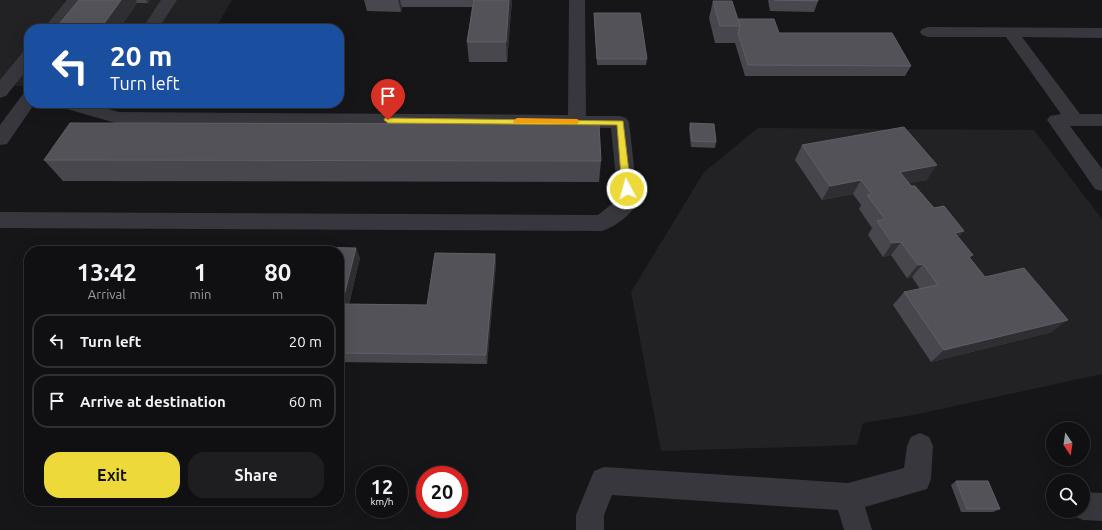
<!DOCTYPE html>
<html lang="en">
<head>
<meta charset="utf-8">
<style>
  :root { --surface:#101012; --page:#1e1e20; --text:#f1f3f6; --muted:#9c9d9f; --line:#303032; --accent:#edd939 }
  body { margin:0; font-family:Ubuntu,sans-serif; background:var(--page); color:var(--text); height:100vh; display:flex; flex-direction:column; font-size:15px; white-space:nowrap }
  * { box-sizing:border-box; margin:0 }
  p { font-size:13px; color:var(--muted) }
  .icon { flex:none; width:22px; height:22px; fill:none; stroke:currentColor; stroke-width:2; stroke-linecap:round; stroke-linejoin:round }
  .map { position:relative; flex:1; overflow:hidden }
  .details { position:absolute; left:24px; top:246px; width:320px; height:260px; display:flex; flex-direction:column; background:var(--surface); border-radius:16px; box-shadow:0 4px 16px #0002,0 0 0 1px var(--line) }
  .details>* { flex:none }
  .hud { position:absolute; left:24px; top:24px; width:320px; height:84px; border-radius:16px; box-shadow:0 4px 16px #0002,0 0 0 1px var(--line); background:#1a4fa0; color:#fff; overflow:hidden }
  .needle { width:26px; rotate:167deg }
  .tools { position:absolute; left:1046px; top:422px; display:grid; gap:8px }
  .tools a { display:grid; place-items:center; width:44px; height:44px; border-radius:50%; background:var(--surface); box-shadow:0 4px 16px #0002,0 0 0 1px var(--line); font-size:20px }
  .speed { position:absolute; left:356px; top:466px; display:flex; gap:8px; font-size:20px; font-weight:700; text-align:center }
  .speed>* { display:grid; place-content:center; width:52px; height:52px; border-radius:50%; background:var(--surface); box-shadow:0 4px 16px #0002,0 0 0 1px var(--line); line-height:1 }
  .speed small { font-size:10px; font-weight:400 }
  .speed .limit { border:6px solid #d22; background:#fff; color:#111 }
  .pin { position:absolute; display:grid; place-items:center; width:34px; height:34px; color:#fff; margin:-41px -17px; border-radius:50% 50% 50% 0; rotate:-45deg; box-shadow:0 0 4px #0007 }
  .pin .icon { rotate:45deg }
  .me { position:absolute; width:44px; margin:-22px; rotate:354deg; stroke-linejoin:round; filter:drop-shadow(0 0 3px #0008) }
  .turn { display:flex; align-items:center; gap:14px; height:84px; padding:0 20px; font-size:18px }
  .turn .icon { width:52px; height:52px; stroke-width:2.5 }
  .turn b { display:block; font-size:28px; line-height:34px }
  .eta { display:flex; justify-content:space-evenly; align-items:center; height:68px; text-align:center }
  .eta b { font-size:24px; font-weight:700; line-height:28px }
  .button { display:flex; gap:8px; margin-top:auto; padding:8px 20px }
  .button a { flex:1; height:46px; border-radius:16px; background:var(--accent); color:#111; font-size:16px; font-weight:700; line-height:46px; text-align:center }
  .button a+a { background:var(--page); color:var(--text) }
  ul { padding:0; list-style:none }
  li { display:flex; align-items:center; gap:12px; height:54px; margin:0 8px 6px; padding:0 12px; border:2px solid var(--line); border-radius:16px }
  li div { flex:1 }
  li b { display:block; font-size:15px }
  li em { font-style:normal }
  .map>svg:first-child { display:block }
  .built { fill:#222225 }
  .lines { fill:none; stroke-linecap:round; stroke-linejoin:round }
  .minor { fill:#37373d; fill-rule:evenodd }
  .wall { fill:#47474d }
  .shaded-wall { fill:#2f2f33 }
  .building { fill:#525258; stroke:#5f6067 }
  .route { fill:#edd939; stroke:#9a8d25 }
  .slow { fill:#f59e0b }
</style>
</head>
<body>
<div class="map">
<svg width="1102" height="530" viewBox="0 0 1102 530">
  <rect width="100%" height="100%" fill="#161618"/>
  <g class="built">
    <path d="M0,0H232L215,29H29V86H0Z"/>
    <path d="M758,128L1034,130L1102,219V374L913,415L863,423L857,445L661,451L631,292L704,172Z"/>
  </g>
  <g class="lines">
    <g class="minor">
      <path d="M67,0H83L59,29H43Z"/>
      <path d="M161,0H177L158,29H142Z"/>
      <path d="M569,0H585L586,116H620L626,118L629,122L638,202C632,214 615,227 602,231L0,228V212L598,215L618,199L611,128L119,124L60,107L57,103H87L119,112L568,115Z"/>
      <path d="M928,27L1102,28V38L1022,37L1080,114H1102V126H1070L1102,169V191L1095,189L1050,124L1047,120L1050,116L1061,114L1006,37H928L922,35L920,32L922,29Z"/>
      <path d="M29,51V67L6,96L0,98V80L23,52Z"/>
      <path d="M29,92V103H35L7,144L0,145V125L23,94Z"/>
      <path d="M920,433L929,437L933,446L931,479L927,489L865,507L872,530H844L838,510L612,495L604,515V530H576V515L594,471L604,467L848,483L904,468L907,446L911,437Z"/>
      <path d="M1083,492L1102,493V521L1083,520L1073,516L1071,511H1083Z"/>
    </g>
  </g>
  <g class="wall">
    <path d="M79,0H150L148,3H137L119,29H55Z"/>
    <path d="M364,0H512L507,62H469L467,42L472,7H402L401,12L367,11Z"/>
    <path d="M768,0H818V1L814,12L770,11Z"/>
    <path d="M713,1L738,19L779,33L911,66L905,76H745L735,43H715L709,18Z"/>
    <path d="M594,13L647,59L646,65H597L594,19Z"/>
    <path d="M690,123L716,142L715,148L691,147L689,129Z"/>
    <path d="M802,145L927,180L909,183L934,208L958,237L970,258L985,277L1052,332L931,362L893,305L904,292L920,289L912,277L907,278L891,255L883,257L868,235L872,228L859,209L861,205L853,194L822,200L795,160Z"/>
    <path d="M44,160L601,161L599,182L63,181Z"/>
    <path d="M339,251L360,258L349,304L427,305L495,254L496,264L487,364L339,362Z"/>
    <path d="M956,481L1000,509L993,512H961L951,485Z"/>
  </g>
  <g class="shaded-wall">
    <path d="M121,0H136L137,3L119,29H100Z"/>
    <path d="M146,0H150L148,3Z"/>
    <path d="M398,0H400L402,7L401,12Z"/>
    <path d="M509,0H512L507,62L506,42Z"/>
    <path d="M937,165L927,180L891,186L900,172Z"/>
    <path d="M861,180L853,194L822,200L830,186Z"/>
    <path d="M964,231L952,244L955,233Z"/>
    <path d="M901,242L891,255L883,257L892,243Z"/>
    <path d="M356,248L360,258L347,313L342,304Z"/>
    <path d="M495,254L496,264L487,364L486,355Z"/>
    <path d="M923,264L912,277L907,278L918,265Z"/>
    <path d="M1068,320L1052,332L931,362L944,350Z"/>
  </g>
  <g class="building">
    <path d="M79,0H121L100,29H55Z"/>
    <path d="M474,0H509L506,42H467Z"/>
    <path d="M774,0H818V1Z"/>
    <path d="M713,1H732L740,26H720Z"/>
    <path d="M594,13H640L647,59H597Z"/>
    <path d="M738,19H774L779,33H892L911,66L748,65L738,33L740,26Z"/>
    <path d="M70,123L599,124L601,161L44,160Z"/>
    <path d="M690,123L714,124L716,142L692,141Z"/>
    <path d="M904,127L937,165L900,172L911,186H915L934,208L944,206L964,231L955,233L973,255L969,257L985,277L1024,268L1068,320L944,350L904,292L938,285L923,264L918,265L901,242L892,243L877,221L885,219L867,195L872,194L861,180L830,186L802,145Z"/>
    <path d="M302,247L356,248L342,304L427,305L435,253L495,254L486,355L339,353V251H300Z"/>
    <path d="M956,481H988L1000,509H967Z"/>
  </g>
  <path class="route" d="M385,118L623,121L631,189L627,192L622,189L617,125L388,123L384,120Z"/>
  <path class="slow" d="M517,118L577,119L580,121L577,124L514,123L513,121Z"/>
</svg>
<div class="tools">
<a><svg class="needle" viewBox="-14 -14 28 28"><path d="M0-13l5 13h-10z" fill="#e53935"/><path d="M0 13l5-13h-10z" fill="#9c9d9f"/></svg></a>
<a><svg class="icon" aria-label="search" viewBox="0 0 24 24"><circle cx="10" cy="10" r="6"/><path d="M15 15l6 6"/></svg></a>
</div>
<div class="speed"><div>12<small>km/h</small></div><div class="limit">20</div></div>
<div class="pin" style="left:388px;top:120px;background:#d93025"><svg class="icon" aria-label="arrive" viewBox="0 0 24 24"><path d="M6 21V4h12l-3 4 3 4H6"/></svg></div>
<svg class="me" style="left:627px;top:189px" viewBox="-20 -20 40 40"><circle r="17" fill="#edd939" stroke="#fff" stroke-width="3"/><path d="M0-11L8 9 0 5-8 9z" fill="#fff"/></svg>
<div class="hud">
<div class="turn"><svg class="icon" aria-label="left" viewBox="0 0 24 24"><path d="M17 20v-9H6M10 6l-5 5 5 5"/></svg><div><b>20 m</b>Turn left</div></div>
</div>
<section class="details">
<div class="eta">
<div><b>13:42</b><p>Arrival</p></div>
<div><b>1</b><p>min</p></div>
<div><b>80</b><p>m</p></div>
</div>
<ul>
<li><svg class="icon" aria-label="left" viewBox="0 0 24 24"><path d="M17 20v-9H6M10 6l-5 5 5 5"/></svg><div><b>Turn left</b></div><em>20 m</em></li>
<li><svg class="icon" aria-label="arrive" viewBox="0 0 24 24"><path d="M6 21V4h12l-3 4 3 4H6"/></svg><div><b>Arrive at destination</b></div><em>60 m</em></li>
</ul>
<div class="button"><a>Exit</a><a>Share</a></div>
</section>
</div>
</body>
</html>
